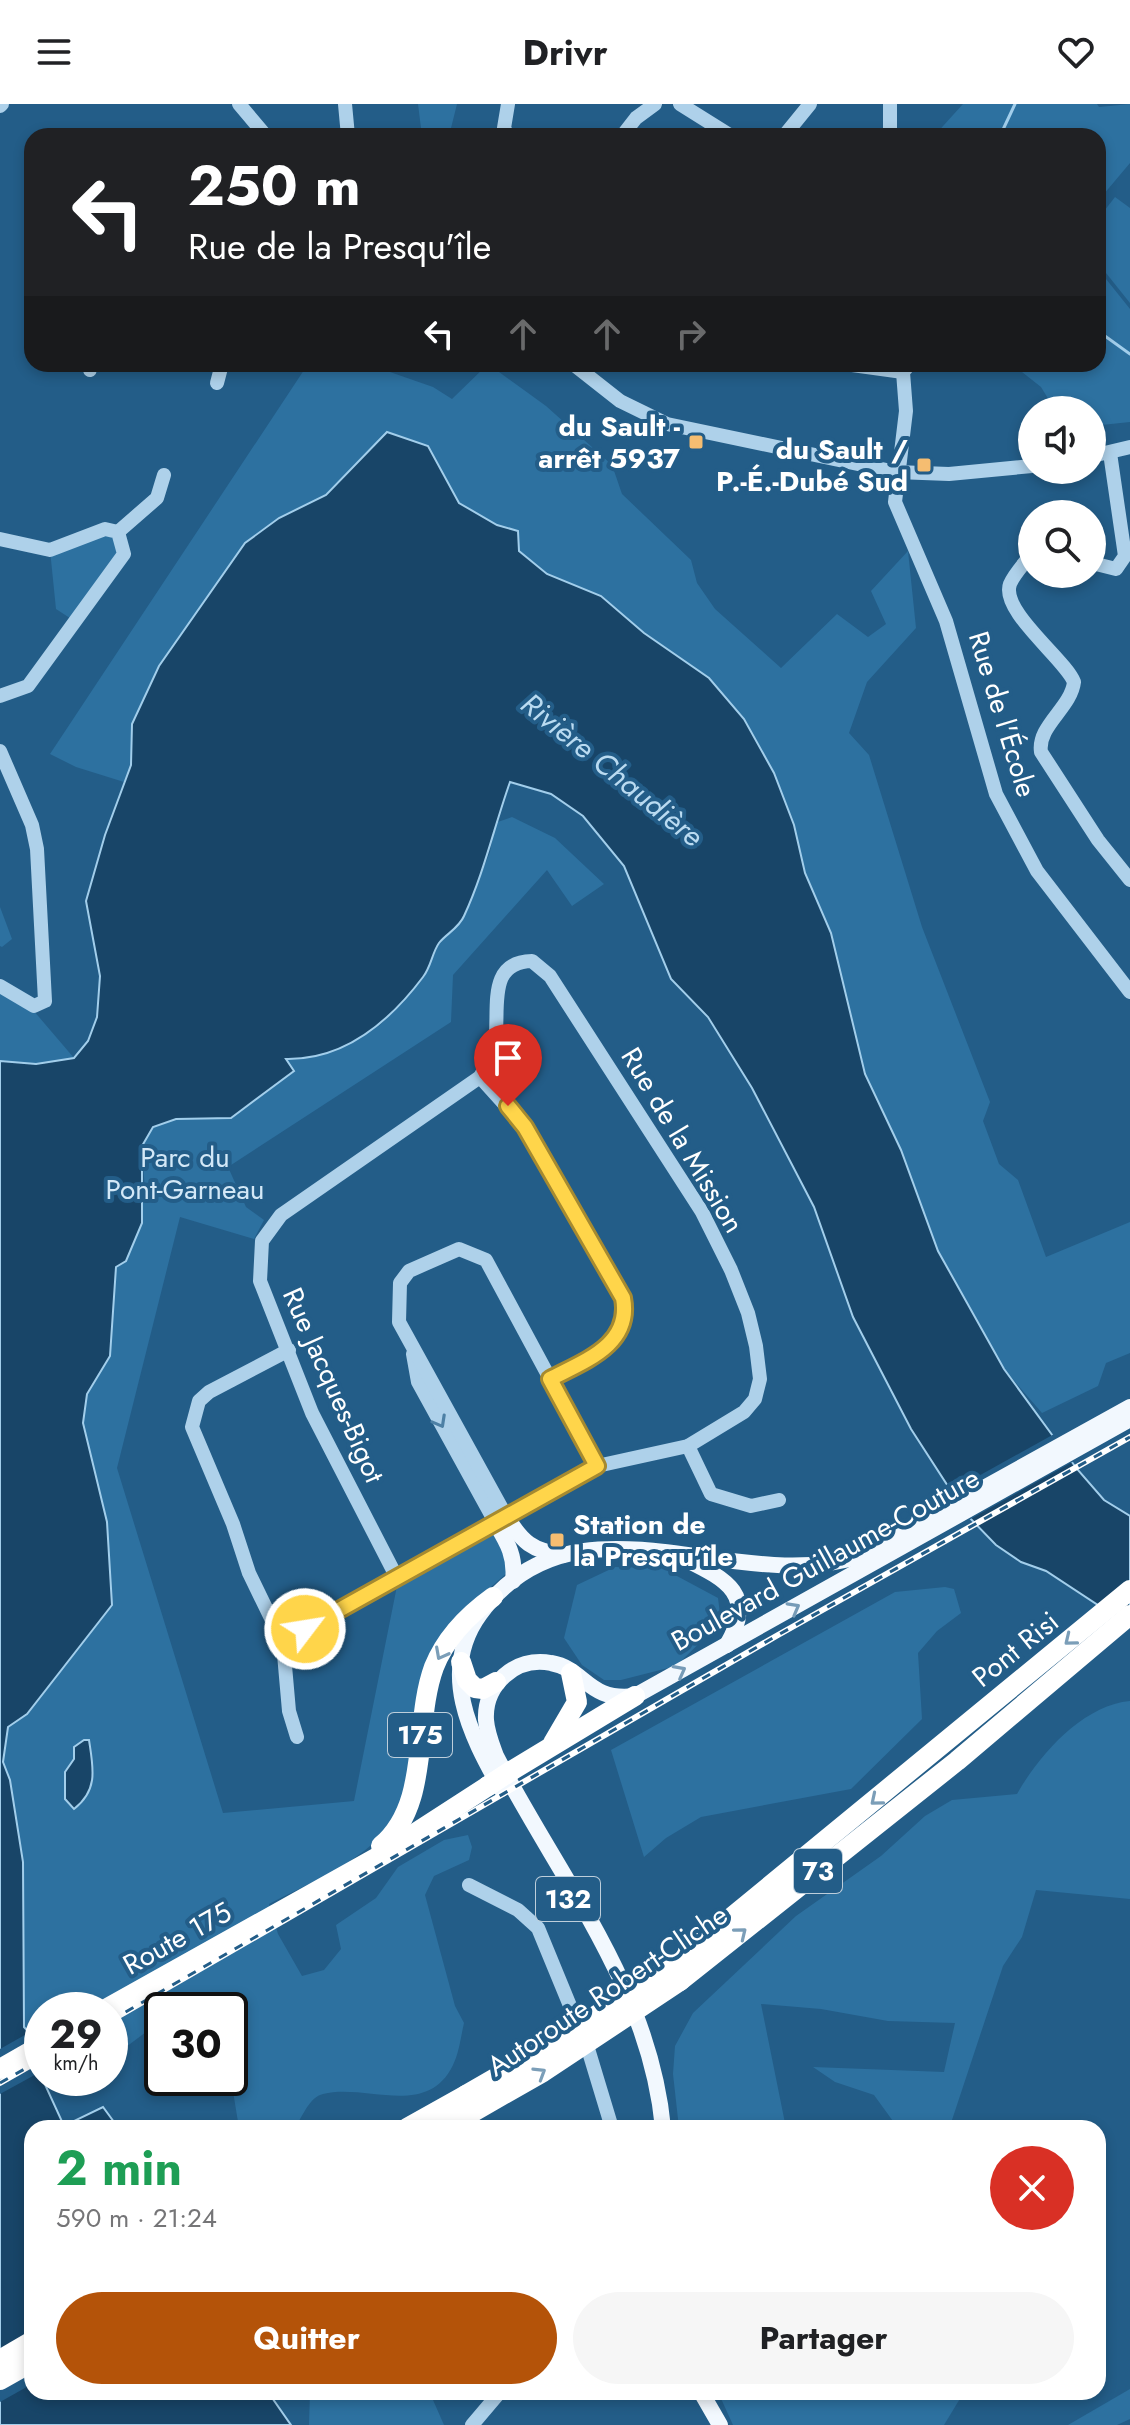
<!DOCTYPE html>
<html lang="fr">
<head>
<meta charset="utf-8">
<style>
  :root { --surface:#fff; --page:#f6f6f6; --text:#202124; --muted:#757577; --accent:#b45309 }
  body { margin:0; font-family:Jost,sans-serif; background:var(--page); color:var(--text); height:100vh; display:flex; flex-direction:column; font-size:30px; white-space:nowrap }
  * { box-sizing:border-box; margin:0 }
  p { font-size:26px; color:var(--muted) }
  .icon { flex:none; width:44px; height:44px; fill:none; stroke:currentColor; stroke-width:2; stroke-linecap:round; stroke-linejoin:round }
  .map { position:relative; flex:1; overflow:hidden }
  .sheet { position:absolute; left:24px; top:2016px; width:1082px; height:280px; display:flex; flex-direction:column; background:var(--surface); border-radius:24px; box-shadow:0 4px 12px #0003 }
  .sheet>* { flex:none }
  .banner { position:absolute; left:24px; top:24px; width:1082px; height:244px; border-radius:24px; box-shadow:0 4px 12px #0003; background:#202124; color:#fff; overflow:hidden }
  .buttons { position:absolute; left:1018px; top:292px; display:grid; gap:16px }
  .buttons a { display:grid; place-items:center; width:88px; height:88px; border-radius:50%; background:var(--surface); box-shadow:0 4px 12px #0003; font-size:40px }
  .speed { position:absolute; left:24px; top:1888px; display:flex; gap:16px; font-size:40px; font-weight:700; text-align:center }
  .speed>* { display:grid; place-content:center; width:104px; height:104px; border-radius:50%; background:var(--surface); box-shadow:0 4px 12px #0003; line-height:1 }
  .speed small { font-size:20px; font-weight:400 }
  .speed .limit { border:4px solid #111; border-radius:12px; background:#fff; color:#111 }
  .pin { position:absolute; display:grid; place-items:center; width:68px; height:68px; color:#fff; margin:-82px -34px; border-radius:50% 50% 50% 0; rotate:-45deg; box-shadow:0 0 8px #0007 }
  .pin .icon { rotate:45deg }
  .me { position:absolute; width:88px; margin:-44px; rotate:59deg; stroke-linejoin:round; filter:drop-shadow(0 0 6px #0008) }
  .turn { display:flex; align-items:center; gap:28px; height:168px; padding:0 32px; font-size:36px }
  .turn .icon { width:104px; height:104px; stroke-width:2.5 }
  .turn b { display:block; font-size:56px; line-height:68px }
  .lanes { display:flex; align-items:center; height:76px; padding:0 32px; background:#0003; justify-content:center; gap:40px; direction:ltr }
  .lanes .off { opacity:.35 }
  .round { display:grid; place-items:center; flex:none; width:84px; height:84px; border-radius:42px; background:var(--page) }
  .head { display:flex; align-items:center; justify-content:space-between; height:136px; padding:0 32px }
  h1 { font-size:48px; font-weight:700; line-height:60px; color:#1e9e55 }
  .cta { display:flex; gap:16px; margin-top:auto; padding:16px 32px }
  .cta a { flex:1; height:92px; border-radius:48px; background:var(--accent); color:#fff; font-size:32px; font-weight:700; line-height:92px; text-align:center }
  .cta a+a { background:var(--page); color:var(--text) }
  header { display:flex; justify-content:space-between; align-items:center; height:104px; padding:0 32px; background:var(--surface); font-size:36px; font-weight:700 }
  .map>svg:first-child { display:block }
  .green { fill:#2d71a0 }
  .water { fill:#184568; stroke:#a2ceeb; stroke-width:2 }
  .pier { fill:#235d88 }
  .lines { fill:none; stroke-linecap:round; stroke-linejoin:round }
  .stream { stroke:#a2ceeb; stroke-width:3 }
  .minor { stroke:#aed1ea; stroke-width:14 }
  .major { stroke:#f2f8fe; stroke-width:16 }
  .highway { stroke:#fff; stroke-width:20 }
  .rail-casing { stroke:#fff; stroke-width:6 }
  .rail { stroke:#235d88; stroke-width:3; stroke-dasharray:9; stroke-linecap:butt }
  .highway-bridge { stroke:#fff; stroke-width:20 }
  .oneway { stroke:#4d80a5 }
  .oneway2 { stroke:#769bb7 }
  .oneway3 { stroke:#7b9eb8 }
  .route-casing { stroke:#a68a30; stroke-width:20 }
  .route { stroke:#ffd54a; stroke-width:14 }
  .poi-dot { fill:#f5bd71; stroke:#235d88; stroke-width:3 }
  .labels { text-anchor:middle; stroke-width:8; stroke-linejoin:round; paint-order:stroke }
  .shield { fill:#235d88; stroke:#bdcedb; stroke-width:2 }
  .shield-label { font-size:26px; font-weight:bold; fill:#fff }
  .poi-label { font-size:28px; font-weight:bold; fill:#fff; stroke:#235d88; text-anchor:end }
  .street-label { font-size:28px; fill:#fff; stroke:#235d88 }
  .park-label { font-size:28px; fill:#d3e8f7; stroke:#235d88 }
  .water-label { font-size:30px; font-style:italic; fill:#badbf1; stroke:#235d88 }
</style>
</head>
<body>
<header><svg class="icon" aria-label="menu" viewBox="0 0 24 24"><path d="M4 6h16M4 12h16M4 18h16"/></svg>Drivr<svg class="icon" aria-label="heart" viewBox="0 0 24 24"><path d="M12 20l-8-8c-3-5 5-10 8-4 3-6 11-1 8 4z"/></svg></header>
<div class="map">
<svg width="1130" height="2321" viewBox="0 0 1130 2321">
  <rect width="100%" height="100%" fill="#235d88"/>
  <g class="green">
    <path d="M418,0H457L449,32H422Z"/>
    <path d="M963,0H1097L1099,3L1130,0V59L1098,97V32H934Z"/>
    <path d="M1115,93L1130,104V199L1098,159V115Z"/>
    <path d="M1098,165L1130,205V318L1092,322V306H1055L1041,283L1012,260H1098Z"/>
    <path d="M308,260H367L433,283L452,295L488,260L546,302L612,361L622,390L691,456L697,479L715,505L781,564L837,510L868,533L886,520L871,487L908,447L916,524L867,578L849,629L869,651L922,823L990,998L983,1017L999,1060L1018,1076L1046,1153L1130,1118V1249L1106,1259L1098,1282L1042,1309L1004,1265L938,1147L901,1046L865,970L831,829L805,769L794,721L644,529L601,492L547,470L518,447V427L497,421L459,399L428,342L387,329L326,391L279,414L132,620L131,661L124,678L76,663L50,650Z"/>
    <path d="M105,425L123,438L76,518L56,505L50,446Z"/>
    <path d="M512,713L555,734L604,780L572,802L547,766L453,871L451,918L228,1063L246,1103L264,1116L254,1135L180,1113L117,1364L223,1709L354,1697L397,1482L493,1429L500,1433L508,1468L469,1502L452,1523C438,1573 415,1692 384,1728C356,1761 307,1780 269,1800L278,1830L302,1872L324,1866L341,1845L336,1821L376,1794L398,1763L444,1736L468,1731L472,1743L469,1756L434,1772L425,1791L455,1902L464,1919C461,1932 459,1949 453,1961C427,2015 366,1979 323,1990C311,1993 305,2007 299,2017L301,2024H239L230,1969V1906H162V1916L110,1955V1906H42V1974H74L46,1979L42,1974L34,1934L24,1923L23,1758L10,1676L3,1658L8,1623L27,1610L112,1501L107,1418L83,1319L87,1290L110,1252L116,1163L145,1088L142,1042L153,1023L175,1015L231,1014L294,967L285,955H303L379,922L401,899L425,871L439,840L462,817L490,748L495,719Z"/>
    <path d="M0,803L12,835L2,843L0,842Z"/>
    <path d="M0,882L27,899L74,954L36,960L0,957Z"/>
    <path d="M615,1463L662,1464L718,1494L721,1518L676,1562L621,1576H604L582,1561L564,1534L577,1481Z"/>
    <path d="M945,1483L954,1485L961,1509L937,1527L918,1549L922,1615L851,1685L701,1713L666,1734L644,1753L611,1646L895,1488Z"/>
    <path d="M1130,1597V1795L1036,1786L1022,1833L1003,1862L950,2022L957,2024H898L874,1991L835,1978L813,1963L944,1968L955,1919L888,1917L821,1905L761,1900L786,2024H679L673,1970L675,1942L693,1909L796,1812L881,1752L925,1712L952,1696L1017,1690C1039,1651 1083,1601 1130,1597Z"/>
    <path d="M1130,2285V2315L1117,2321H1068Z"/>
    <path d="M310,2288H440L433,2296L444,2321H309Z"/>
    <path d="M718,2288H964L944,2321H733Z"/>
  </g>
  <g class="water">
    <path d="M387,328L428,342L459,399L497,421L518,427L519,447L547,470L601,492L644,529L709,574L744,615L774,669L794,721L805,769L831,829L865,970L901,1046L938,1147L1004,1265L1077,1365L1104,1396L1130,1412V1511L1101,1503L1046,1467L1021,1458L996,1441L966,1410L911,1325L853,1213L814,1103L752,984L708,913L671,875L624,762L583,712L551,690L510,678C494,723 484,769 464,812C459,824 446,830 439,839C432,849 431,863 423,873C390,917 344,956 286,955L294,967L231,1014L176,1015L153,1023L142,1042V1119L126,1157L116,1163L110,1252L87,1290L83,1319L107,1418L112,1501L27,1610L8,1623L3,1658L10,1676L23,1758L24,1923L34,1934L42,1974L64,2022L103,2003L114,2018L106,2024H32V2288H268L291,2321H0V957L36,960L74,954L88,937L97,913L100,872L86,797L105,731L131,661L132,620L159,562L245,439L279,414L326,391Z"/>
    <path d="M84,1636H89C93,1663 99,1686 74,1705L65,1695V1668L74,1655V1643Z"/>
  </g>
  <g class="pier">
    <path d="M1056,1329L1076,1356L967,1417L963,1413L948,1389Z"/>
    <path d="M32,1927L38,1933L42,1967L0,1990V1945Z"/>
    <path d="M32,2230V2280L0,2298V2248Z"/>
  </g>
  <g class="lines">
    <g class="stream">
      <path d="M1000,32L1015,0"/>
      <path d="M1098,227L1130,250"/>
    </g>
    <g class="minor">
      <path d="M239,0L266,32"/>
      <path d="M345,0L348,32"/>
      <path d="M508,0L504,24L508,32"/>
      <path d="M680,0L731,32"/>
      <path d="M0,2L2,0"/>
      <path d="M622,32L636,14L655,0"/>
      <path d="M784,32L810,0"/>
      <path d="M890,32V0"/>
      <path d="M89,260L90,266"/>
      <path d="M573,260L620,297L667,320L896,368L949,370L1032,362"/>
      <path d="M845,260L903,268"/>
      <path d="M910,260L903,268L906,307L895,398L946,517L996,690L1037,767L1130,888"/>
      <path d="M217,279L222,260"/>
      <path d="M1092,352L1130,343"/>
      <path d="M118,428L157,394L164,371"/>
      <path d="M0,435L50,446L105,425L118,428L124,450L28,582L0,592"/>
      <path d="M1032,449C1025,459 1014,470 1010,480C1000,507 1066,556 1074,578C1071,604 1037,622 1041,648L1098,736L1130,776"/>
      <path d="M1092,459L1116,465L1125,452L1110,349"/>
      <path d="M0,647L32,721L37,745L45,897L34,902L0,882"/>
      <path d="M480,973L525,1023L623,1194C632,1241 584,1257 550,1275"/>
      <path d="M289,1246L209,1288L199,1297L192,1323L233,1420L249,1469L283,1539L289,1607L297,1633"/>
      <path d="M413,1250L418,1278L495,1418"/>
      <path d="M688,1342L711,1390L751,1402L779,1396"/>
      <path d="M506,1412L399,1218L400,1179L409,1167L459,1145L486,1156L597,1362"/>
      <path d="M283,1539L396,1472L597,1362L688,1342L744,1308L755,1295L760,1275L756,1242L748,1209L731,1166L702,1108L550,872L532,857C483,858 502,912 494,944C492,954 485,964 480,973L281,1111L262,1137L260,1177L312,1309L396,1472"/>
      <path d="M469,1781L518,1806L538,1824L589,1948L612,2024"/>
      <path d="M472,2321L500,2288"/>
    </g>
    <g class="major">
      <path d="M506,1412C522,1438 532,1447 563,1451"/>
      <path d="M495,1418C507,1438 516,1452 513,1477"/>
      <path d="M685,1455C728,1476 756,1491 727,1541"/>
      <path d="M501,1685C470,1631 438,1567 480,1510C577,1378 735,1495 863,1451L1130,1303"/>
      <path d="M663,2024C650,1883 559,1774 496,1652C492,1641 487,1629 486,1616C484,1581 515,1552 551,1559C586,1565 587,1598 635,1592L1130,1315"/>
      <path d="M701,2288L720,2321"/>
    </g>
    <g class="highway">
      <path d="M461,1558L467,1576L475,1584L483,1585L496,1578"/>
      <path d="M553,1639L577,1598L571,1569"/>
      <path d="M511,1667L635,1592"/>
      <path d="M381,1742C431,1700 413,1620 434,1563C446,1533 468,1511 493,1493"/>
      <path d="M671,1863L1130,1486"/>
      <path d="M680,1877L957,1657L1130,1511"/>
      <path d="M104,1906L383,1750L488,1682"/>
      <path d="M0,1965L42,1941"/>
      <path d="M407,2024L466,1991"/>
      <path d="M446,2024L473,2008"/>
      <path d="M0,2256L32,2237"/>
      <path d="M0,2276L32,2258"/>
    </g>
    <defs>
      <g id="rail">
        <path d="M110,1917L778,1531L1130,1333"/>
        <path d="M0,1979L42,1955"/>
      </g>
    </defs>
    <use href="#rail" class="rail-casing"/>
    <use href="#rail" class="rail"/>
    <g class="highway-bridge">
      <path d="M488,1682L511,1667"/>
      <path d="M466,1991L535,1951L671,1863"/>
      <path d="M473,2008L543,1968L680,1877"/>
    </g>
  </g>
  <defs><path id="oneway-chevron" d="M-2-3.5L2.5 0L-2 3.5" fill="none" stroke-width="1.6" stroke-linecap="round" stroke-linejoin="round" transform="scale(2)"/></defs>
  <use class="oneway" href="#oneway-chevron" transform="translate(440 1318) rotate(61)"/>
  <g class="oneway2">
    <use href="#oneway-chevron" transform="translate(794 1504) rotate(-29)"/>
    <use href="#oneway-chevron" transform="translate(680 1567) rotate(-28)"/>
  </g>
  <g class="oneway3">
    <use href="#oneway-chevron" transform="translate(1070 1536) rotate(141)"/>
    <use href="#oneway-chevron" transform="translate(441 1550) rotate(118)"/>
    <use href="#oneway-chevron" transform="translate(876 1696) rotate(140)"/>
    <use href="#oneway-chevron" transform="translate(741 1829) rotate(-39)"/>
    <use href="#oneway-chevron" transform="translate(540 1969) rotate(-32)"/>
  </g>
  <g class="lines">
    <defs>
      <path id="route" d="M305,1525L597,1362L550,1275C584,1257 632,1241 623,1194L525,1023L508,1002"/>
    </defs>
    <use href="#route" class="route-casing"/>
    <use href="#route" class="route"/>
  </g>
  <g class="poi-dot">
    <rect x="688" y="330" width="16" height="16" rx="4"/>
    <rect x="916" y="353" width="16" height="16" rx="4"/>
    <rect x="549" y="1428" width="16" height="16" rx="4"/>
  </g>
  <g class="labels">
    <g class="shield">
      <rect x="388" y="1609" width="64" height="44" rx="6"/>
      <rect x="794" y="1745" width="48" height="44" rx="6"/>
      <rect x="536" y="1773" width="64" height="44" rx="6"/>
    </g>
    <g class="shield-label">
      <text x="420" y="1640">175</text>
      <text x="818" y="1776">73</text>
      <text x="568" y="1804">132</text>
    </g>
    <g class="poi-label">
      <text x="680" y="332">du Sault -<tspan x="680" dy="32">arrêt 5937</tspan></text>
      <text x="908" y="355">du Sault /<tspan x="908" dy="32">P.-É.-Dubé Sud</tspan></text>
      <text x="573" y="1430" text-anchor="start">Station de<tspan x="573" dy="32">la Presqu'île</tspan></text>
    </g>
    <g class="street-label">
      <text transform="translate(1003 610) rotate(73)" y="10">Rue de l'École</text>
      <text transform="translate(683 1036) rotate(59)" y="10">Rue de la Mission</text>
      <text transform="translate(334 1281) rotate(66)" y="10">Rue Jacques-Bigot</text>
      <text transform="translate(825 1455) rotate(-29)" y="10">Boulevard Guillaume-Couture</text>
      <text transform="translate(1015 1545) rotate(-39)" y="10">Pont Risi</text>
      <text transform="translate(177 1834) rotate(-29)" y="10">Route 175</text>
      <text transform="translate(607 1886) rotate(-34)" y="10">Autoroute Robert-Cliche</text>
    </g>
    <g class="park-label">
      <text x="185" y="1063">Parc du<tspan x="185" dy="32">Pont-Garneau</tspan></text>
    </g>
    <g class="water-label">
      <text transform="translate(612 666) rotate(39)" y="10">Rivière Chaudière</text>
    </g>
  </g>
</svg>
<div class="buttons">
<a><svg class="icon" aria-label="sound" viewBox="0 0 24 24"><path d="M4 9h4l5-4v14l-5-4H4zM17 9q2 3 0 6"/></svg></a>
<a><svg class="icon" aria-label="search" viewBox="0 0 24 24"><circle cx="10" cy="10" r="6"/><path d="M15 15l6 6"/></svg></a>
</div>
<div class="speed"><div>29<small>km/h</small></div><div class="limit">30</div></div>
<div class="pin" style="left:508px;top:1002px;background:#d93025"><svg class="icon" aria-label="arrive" viewBox="0 0 24 24"><path d="M6 21V4h12l-3 4 3 4H6"/></svg></div>
<svg class="me" style="left:305px;top:1525px" viewBox="-20 -20 40 40"><circle r="17" fill="#ffd54a" stroke="#fff" stroke-width="3"/><path d="M0-11L8 9 0 5-8 9z" fill="#fff"/></svg>
<div class="banner">
<div class="turn"><svg class="icon" aria-label="left" viewBox="0 0 24 24"><path d="M17 20v-9H6M10 6l-5 5 5 5"/></svg><div><b>250 m</b>Rue de la Presqu'île</div></div>
<div class="lanes"><svg class="icon" aria-label="left" viewBox="0 0 24 24"><path d="M17 20v-9H6M10 6l-5 5 5 5"/></svg><svg class="icon off" aria-label="ahead" viewBox="0 0 24 24"><path d="M12 20V5M6 11l6-6 6 6"/></svg><svg class="icon off" aria-label="ahead" viewBox="0 0 24 24"><path d="M12 20V5M6 11l6-6 6 6"/></svg><svg class="icon off" aria-label="right" viewBox="0 0 24 24"><path d="M7 20v-9h11M14 6l5 5-5 5"/></svg></div>
</div>
<section class="sheet">
<div class="head"><div><h1>2 min</h1><p>590 m · 21:24</p></div><a class="round" style="background:#d93025;color:#fff"><svg class="icon" aria-label="close" viewBox="0 0 24 24"><path d="M6 6l12 12M18 6L6 18"/></svg></a></div>
<div class="cta"><a>Quitter</a><a>Partager</a></div>
</section>
</div>
</body>
</html>
